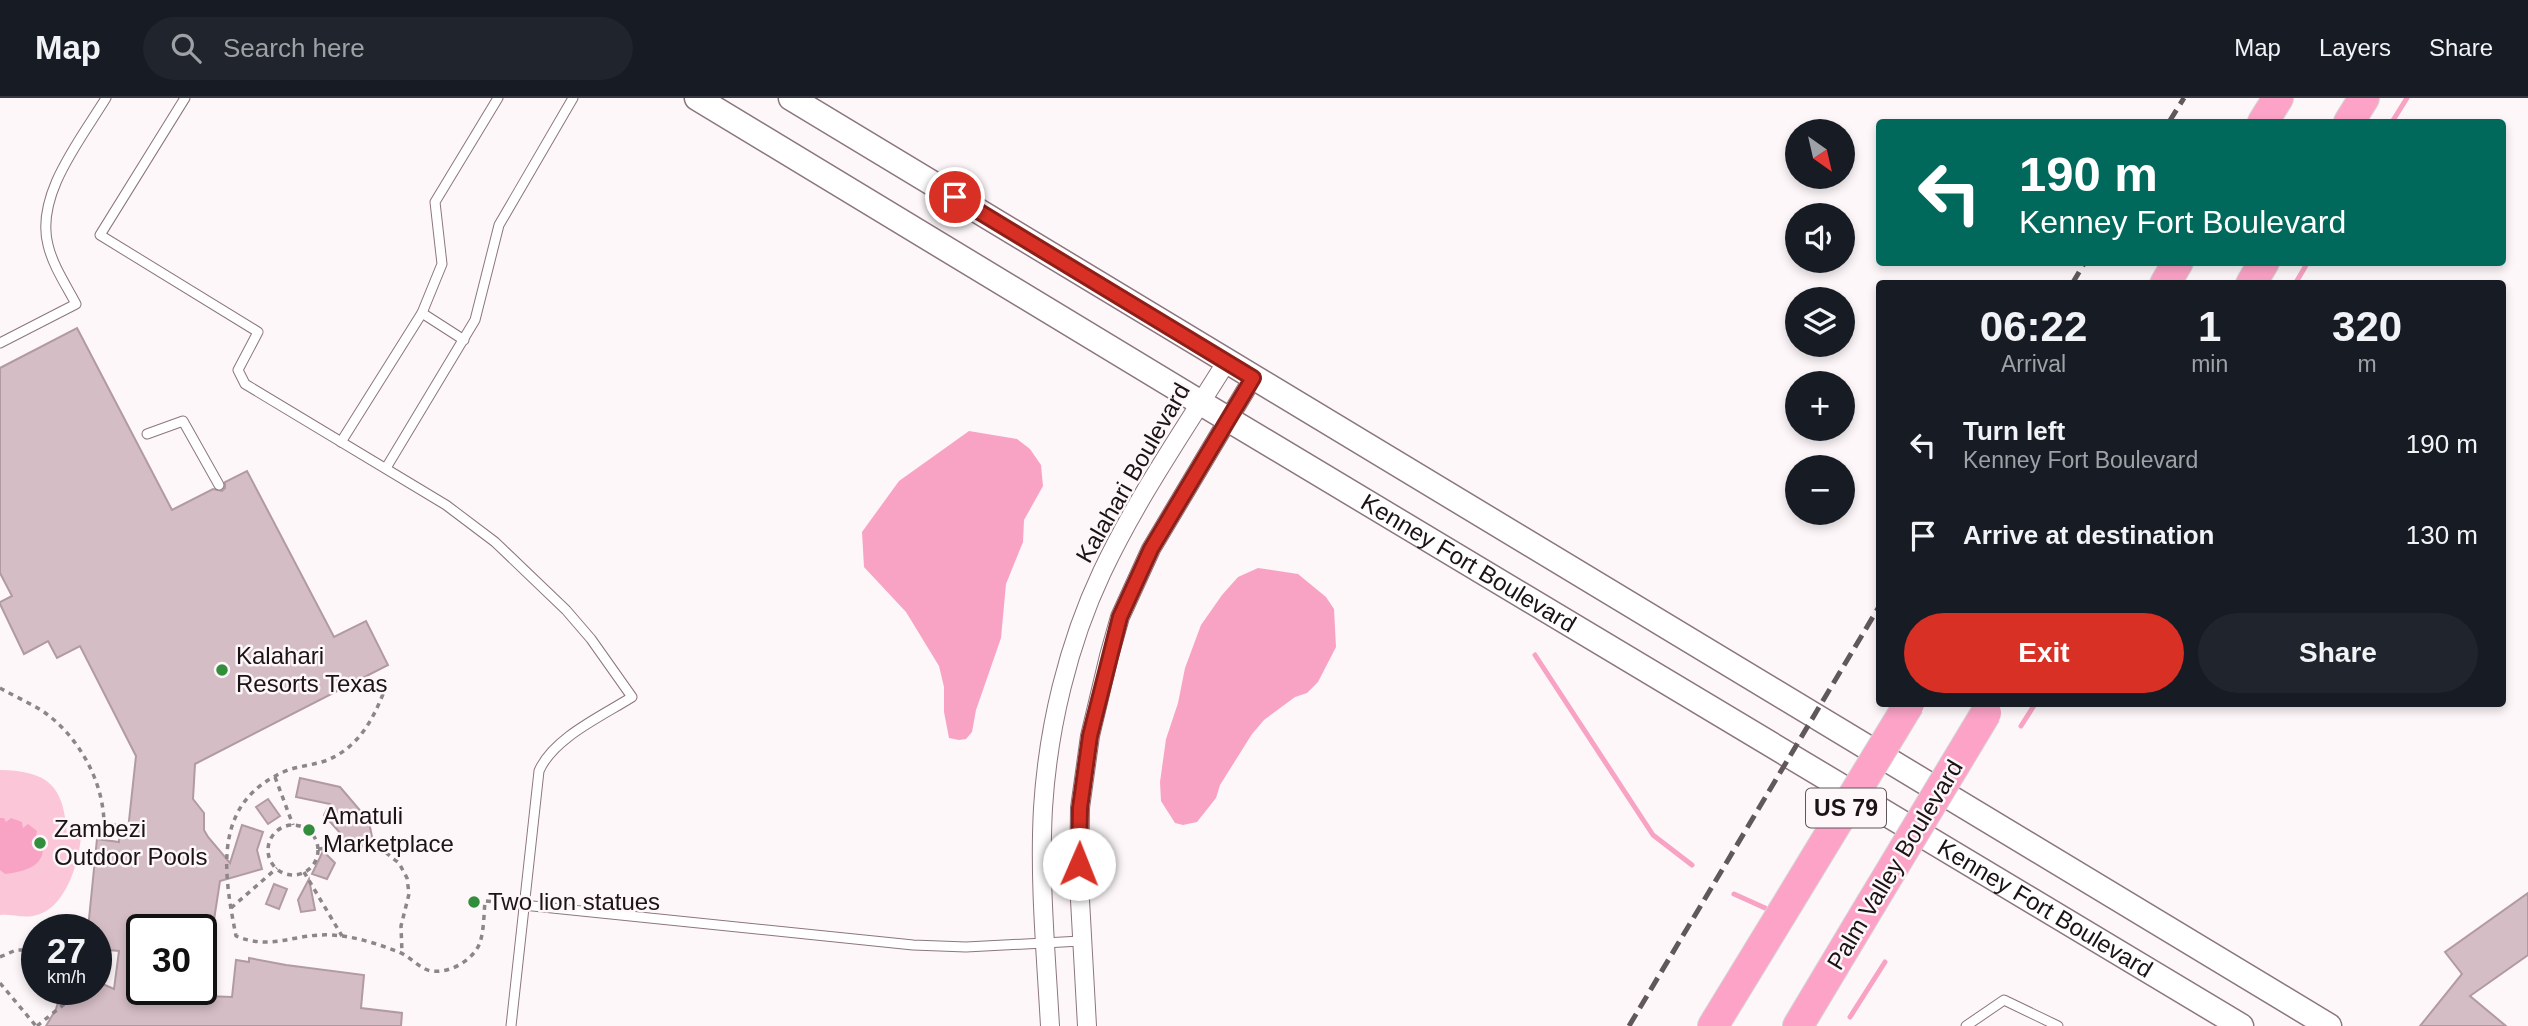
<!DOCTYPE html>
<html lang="en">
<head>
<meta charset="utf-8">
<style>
  :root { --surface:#171b24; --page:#20242c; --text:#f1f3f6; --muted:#9ea1a6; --line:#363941; --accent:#d93025 }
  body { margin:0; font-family:Helvetica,sans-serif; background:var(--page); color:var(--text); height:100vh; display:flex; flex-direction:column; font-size:26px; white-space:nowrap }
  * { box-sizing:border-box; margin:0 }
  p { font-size:23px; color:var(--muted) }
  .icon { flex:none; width:38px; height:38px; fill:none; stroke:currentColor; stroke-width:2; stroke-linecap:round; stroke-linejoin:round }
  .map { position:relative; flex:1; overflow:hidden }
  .sheet { position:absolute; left:1876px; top:182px; width:630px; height:427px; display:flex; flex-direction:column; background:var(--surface); border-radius:7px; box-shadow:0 4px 10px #0003 }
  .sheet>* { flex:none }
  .banner { position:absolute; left:1876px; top:21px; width:630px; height:147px; border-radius:7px; box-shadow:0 4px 10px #0003; background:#00695c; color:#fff; overflow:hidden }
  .needle { width:46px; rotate:146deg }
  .tools { position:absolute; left:1785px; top:21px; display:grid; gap:14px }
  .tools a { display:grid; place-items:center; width:70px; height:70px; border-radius:50%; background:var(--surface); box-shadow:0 4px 10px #0003; font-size:35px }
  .speed { position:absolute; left:21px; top:816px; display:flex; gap:14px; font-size:35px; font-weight:700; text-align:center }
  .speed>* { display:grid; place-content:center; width:91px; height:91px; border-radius:50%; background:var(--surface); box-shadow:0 4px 10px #0003; line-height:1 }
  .speed small { font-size:18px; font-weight:400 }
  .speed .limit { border:4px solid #111; border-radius:10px; background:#fff; color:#111 }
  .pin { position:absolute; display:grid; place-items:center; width:60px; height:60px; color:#fff; margin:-30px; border:4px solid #fff; border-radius:50%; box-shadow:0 2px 7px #0007 }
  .me { position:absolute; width:77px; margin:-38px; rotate:1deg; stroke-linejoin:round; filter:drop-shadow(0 0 5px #0008) }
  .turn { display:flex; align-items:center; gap:24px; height:147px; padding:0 28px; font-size:32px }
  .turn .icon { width:91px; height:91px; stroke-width:2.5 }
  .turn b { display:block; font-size:49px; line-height:60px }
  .eta { display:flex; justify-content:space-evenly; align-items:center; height:119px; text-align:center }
  .eta b { font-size:42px; font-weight:700; line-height:49px }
  .button { display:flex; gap:14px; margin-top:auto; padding:14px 28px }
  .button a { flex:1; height:80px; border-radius:42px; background:var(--accent); color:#fff; font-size:28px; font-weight:700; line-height:80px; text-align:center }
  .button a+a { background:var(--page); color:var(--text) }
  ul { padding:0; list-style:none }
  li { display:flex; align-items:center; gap:21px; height:91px; padding:0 28px }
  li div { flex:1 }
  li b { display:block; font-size:26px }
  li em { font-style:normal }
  header { display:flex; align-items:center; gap:42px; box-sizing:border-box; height:98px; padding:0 35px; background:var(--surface); border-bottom:2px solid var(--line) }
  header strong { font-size:33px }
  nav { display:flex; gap:38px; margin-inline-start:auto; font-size:24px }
  .search { width:490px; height:63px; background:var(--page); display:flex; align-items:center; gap:18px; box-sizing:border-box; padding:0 24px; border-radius:38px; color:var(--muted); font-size:26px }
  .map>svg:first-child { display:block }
  .green { fill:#fac6d8 }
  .water { fill:#f9a3c4 }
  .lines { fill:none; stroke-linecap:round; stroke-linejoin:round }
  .stream { stroke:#f9a3c4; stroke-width:5 }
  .building { fill:#d5bdc5; stroke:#b29aa2; stroke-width:2 }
  .service-casing { stroke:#8c767e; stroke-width:11 }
  .minor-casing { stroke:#8c767e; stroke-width:20 }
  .secondary-casing { stroke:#8c767e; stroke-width:27 }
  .trunk-casing { stroke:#d6d5d5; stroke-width:32 }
  .path { stroke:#8d8688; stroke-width:3.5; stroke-dasharray:5 5; stroke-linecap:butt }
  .service { stroke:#fff; stroke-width:9 }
  .minor { stroke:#fff; stroke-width:18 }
  .secondary { stroke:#fff; stroke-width:24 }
  .trunk { stroke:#fca3c7; stroke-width:30 }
  .rail { stroke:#60585b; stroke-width:5; stroke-dasharray:14 7; stroke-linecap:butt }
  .trunk-bridge-casing { stroke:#d6d5d5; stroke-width:32; stroke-linecap:butt }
  .trunk-bridge { stroke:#fca3c7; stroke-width:30 }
  .route-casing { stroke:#8d1f18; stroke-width:18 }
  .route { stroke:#d93025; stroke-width:12 }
  .poi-dot { fill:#328d3d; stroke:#fdf7f9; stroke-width:2.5 }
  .labels { text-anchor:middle; stroke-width:5; stroke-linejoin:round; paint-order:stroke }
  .shield { fill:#fdf7f9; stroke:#5f575a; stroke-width:2 }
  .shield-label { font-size:23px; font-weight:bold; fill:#1b1316 }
  .street-label { font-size:24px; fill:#1b1316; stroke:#fdf7f9 }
  .poi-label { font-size:24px; fill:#1b1316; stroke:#fdf7f9; text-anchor:start }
</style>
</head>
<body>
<header>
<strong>Map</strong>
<div class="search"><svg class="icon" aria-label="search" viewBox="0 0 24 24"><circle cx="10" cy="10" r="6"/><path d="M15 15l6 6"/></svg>Search here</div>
<nav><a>Map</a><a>Layers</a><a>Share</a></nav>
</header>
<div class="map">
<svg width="2528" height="928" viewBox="0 0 2528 928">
  <rect width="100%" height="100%" fill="#fdf7f9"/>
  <path class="green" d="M0,672C49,673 64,688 67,737L81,738C79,765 65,813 33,818C22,820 11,816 0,817Z"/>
  <g class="water">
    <path d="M969,333L1017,341L1030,351L1041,367L1043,388L1024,422L1023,444L1006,486L1001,540L976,612L972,634L966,641L959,642L949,640L944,614V589L939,568L906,514L864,469L862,434L899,383Z"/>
    <path d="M1258,470L1298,476L1326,499L1334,511L1336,549L1318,584L1307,595L1295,599L1264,622L1252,636L1220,687L1216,700L1197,724L1183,727L1175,725L1161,703L1160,684L1166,641L1178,605L1185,570L1201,527L1222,497L1238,479Z"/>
    <path d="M0,720H4L6,724L11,720L22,724L23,730L28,726L37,733L36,738L40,737C51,766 29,773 5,776L0,772Z"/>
  </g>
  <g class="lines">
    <g class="stream">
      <path d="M2392,24L2407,0"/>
      <path d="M2295,186L2308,164"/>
      <path d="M1535,557L1653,737L1692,767"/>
      <path d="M2021,628L2035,606"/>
      <path d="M1734,796L1765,810"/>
      <path d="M1850,919L1885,864"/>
    </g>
  </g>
  <g class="building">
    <path d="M77,230L172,412L213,391L222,393L225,390V384L247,373L334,539L366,523L388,567L195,666L193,701L204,715V732L208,739L230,765L242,727L263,734L257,752L262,771L220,783L214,822L202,831H142V891H198L204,898L232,899L236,862L249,864V860L286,867L364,877L361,910L402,915L401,928H46L56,911L62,891H96V883L114,891L119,853L99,851V847H96V831H88L97,741L119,744L120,731L128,732L136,658L80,548L57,560L48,543L24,556L0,506V504L12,498L0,475V270Z"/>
    <path d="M300,680L340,689L364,717L370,729L373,743L331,747L342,737L324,717L330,706L296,699Z"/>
    <path d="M268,701L280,718L268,726L256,709Z"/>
    <path d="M323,753L335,765L327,781L312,776Z"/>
    <path d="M309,781L315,812L301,814L298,802Z"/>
    <path d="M274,786L287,791L279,811L266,806Z"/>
    <path d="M2528,795V857L2470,898L2506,928H2420L2462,876L2445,854Z"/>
  </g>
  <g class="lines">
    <defs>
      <g id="service">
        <path d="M185,0L100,137L258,234L238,272L245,286L446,407L495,444L566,512L591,541L632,599C602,618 553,640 539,673L511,928"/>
        <path d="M422,215L442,166L435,104L498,0"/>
        <path d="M0,245L76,206C66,187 53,168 48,147C35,97 81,41 106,0"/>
        <path d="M147,336L183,323L219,387"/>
        <path d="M341,344L422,215L464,242"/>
        <path d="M386,370L475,222L499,127L573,0"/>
        <path d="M523,807L913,847L966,849L1081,843"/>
        <path d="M1966,928L2004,902L2058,928"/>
      </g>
      <g id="minor">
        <path d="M1050,928C1046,856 1039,782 1043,710C1048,630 1068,546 1102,474C1137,400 1184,332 1227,263"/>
        <path d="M1087,928L1079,784L1080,710L1090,638L1109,558L1120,519L1151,451L1253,280"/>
      </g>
      <g id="secondary">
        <path id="s1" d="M697,0L1201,305L2241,928"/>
        <path d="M791,0L2329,928"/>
      </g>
      <g id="trunk">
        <path d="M2263,24L2278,0"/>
        <path d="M2349,24L2364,0"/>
        <path d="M2165,186L2178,164"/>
        <path d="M2251,186L2264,164"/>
        <path d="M1713,928L1782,815"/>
        <path d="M1798,928L1871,806"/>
      </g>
    </defs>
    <use href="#service" class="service-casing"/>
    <use href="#minor" class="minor-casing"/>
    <use href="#secondary" class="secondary-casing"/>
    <use href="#trunk" class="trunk-casing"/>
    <g class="path">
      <path d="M0,590C14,598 30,605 44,614C79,639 104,684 104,727L129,728"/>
      <path d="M383,596C371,626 356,651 325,663C313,667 300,668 288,672C212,703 223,772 236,838C272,853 295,835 331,837C354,838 378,846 399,854C411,859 418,870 431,873C451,876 477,860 481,841C484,829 484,815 485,803L496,804"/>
      <path d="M275,679L293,727"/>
      <circle cx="293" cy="752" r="25"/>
      <path d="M318,751L370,747L380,750L399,765L407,780L409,796L401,828L402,855"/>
      <path d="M304,774L342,838"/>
      <path d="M231,810L277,770"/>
      <path d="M0,859L16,852H37"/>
      <path d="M0,885L36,928"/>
      <path d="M37,928L83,891"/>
    </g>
    <use href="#service" class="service"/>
    <use href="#minor" class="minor"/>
    <use href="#secondary" class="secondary"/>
    <use href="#trunk" class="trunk"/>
    <g class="rail">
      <path d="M2169,24L2184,0"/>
      <path d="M2072,186L2085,164"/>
      <path d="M1629,928L1880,507"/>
    </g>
    <defs>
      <g id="trunk-bridge">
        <path d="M1871,806L1986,615"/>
        <path d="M1782,815L1909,606"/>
      </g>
    </defs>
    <use href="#trunk-bridge" class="trunk-bridge-casing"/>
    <use href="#trunk-bridge" class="trunk-bridge"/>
  </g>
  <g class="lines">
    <defs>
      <path id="route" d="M955,99L1253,280L1151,451L1120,519L1090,638L1080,710L1079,766"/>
    </defs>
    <use href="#route" class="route-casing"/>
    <use href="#route" class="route"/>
  </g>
  <g class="poi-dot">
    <circle cx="222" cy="572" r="7"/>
    <circle cx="309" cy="732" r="7"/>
    <circle cx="40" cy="745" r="7"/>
    <circle cx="474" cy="804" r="7"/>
  </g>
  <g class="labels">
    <rect class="shield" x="1806" y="690.5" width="80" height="39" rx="5"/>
    <g class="shield-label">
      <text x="1846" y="718">US 79</text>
    </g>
    <g class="street-label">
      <text transform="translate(1133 375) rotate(-60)" y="8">Kalahari Boulevard</text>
      <text dy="8" stroke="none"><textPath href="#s1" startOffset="901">Kenney Fort Boulevard</textPath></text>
      <text transform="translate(1895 767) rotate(-59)" y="8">Palm Valley Boulevard</text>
      <text dy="8" stroke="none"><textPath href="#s1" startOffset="1573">Kenney Fort Boulevard</textPath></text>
    </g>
    <g class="poi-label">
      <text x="236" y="566">Kalahari<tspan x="236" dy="28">Resorts Texas</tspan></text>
      <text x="323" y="726">Amatuli<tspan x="323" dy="28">Marketplace</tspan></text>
      <text x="54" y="739">Zambezi<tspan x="54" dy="28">Outdoor Pools</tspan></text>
      <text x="488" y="812">Two lion statues</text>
    </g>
  </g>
</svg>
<div class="tools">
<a><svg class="needle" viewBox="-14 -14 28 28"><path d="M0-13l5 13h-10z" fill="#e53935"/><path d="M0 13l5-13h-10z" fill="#9ea1a6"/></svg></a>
<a><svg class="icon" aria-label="sound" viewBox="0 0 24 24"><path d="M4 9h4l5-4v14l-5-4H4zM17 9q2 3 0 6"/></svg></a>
<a><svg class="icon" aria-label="layers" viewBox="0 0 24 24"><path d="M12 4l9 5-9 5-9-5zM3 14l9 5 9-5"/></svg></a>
<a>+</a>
<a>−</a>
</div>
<div class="speed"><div>27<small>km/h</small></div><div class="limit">30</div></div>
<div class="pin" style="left:955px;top:99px;background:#d93025"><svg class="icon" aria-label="arrive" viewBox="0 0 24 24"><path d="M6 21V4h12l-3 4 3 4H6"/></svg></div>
<svg class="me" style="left:1079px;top:766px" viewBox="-20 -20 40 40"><circle r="19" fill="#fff"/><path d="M0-13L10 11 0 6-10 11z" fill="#d93025"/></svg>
<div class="banner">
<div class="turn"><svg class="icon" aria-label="left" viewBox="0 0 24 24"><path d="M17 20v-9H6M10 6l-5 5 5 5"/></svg><div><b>190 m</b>Kenney Fort Boulevard</div></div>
</div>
<section class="sheet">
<div class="eta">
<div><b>06:22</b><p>Arrival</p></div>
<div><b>1</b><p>min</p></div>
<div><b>320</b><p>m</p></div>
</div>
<ul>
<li><svg class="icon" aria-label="left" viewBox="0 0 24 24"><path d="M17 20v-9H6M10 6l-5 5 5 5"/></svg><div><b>Turn left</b><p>Kenney Fort Boulevard</p></div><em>190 m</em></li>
<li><svg class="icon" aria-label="arrive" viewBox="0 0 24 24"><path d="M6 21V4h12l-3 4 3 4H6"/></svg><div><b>Arrive at destination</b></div><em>130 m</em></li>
</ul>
<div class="button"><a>Exit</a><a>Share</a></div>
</section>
</div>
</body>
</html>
